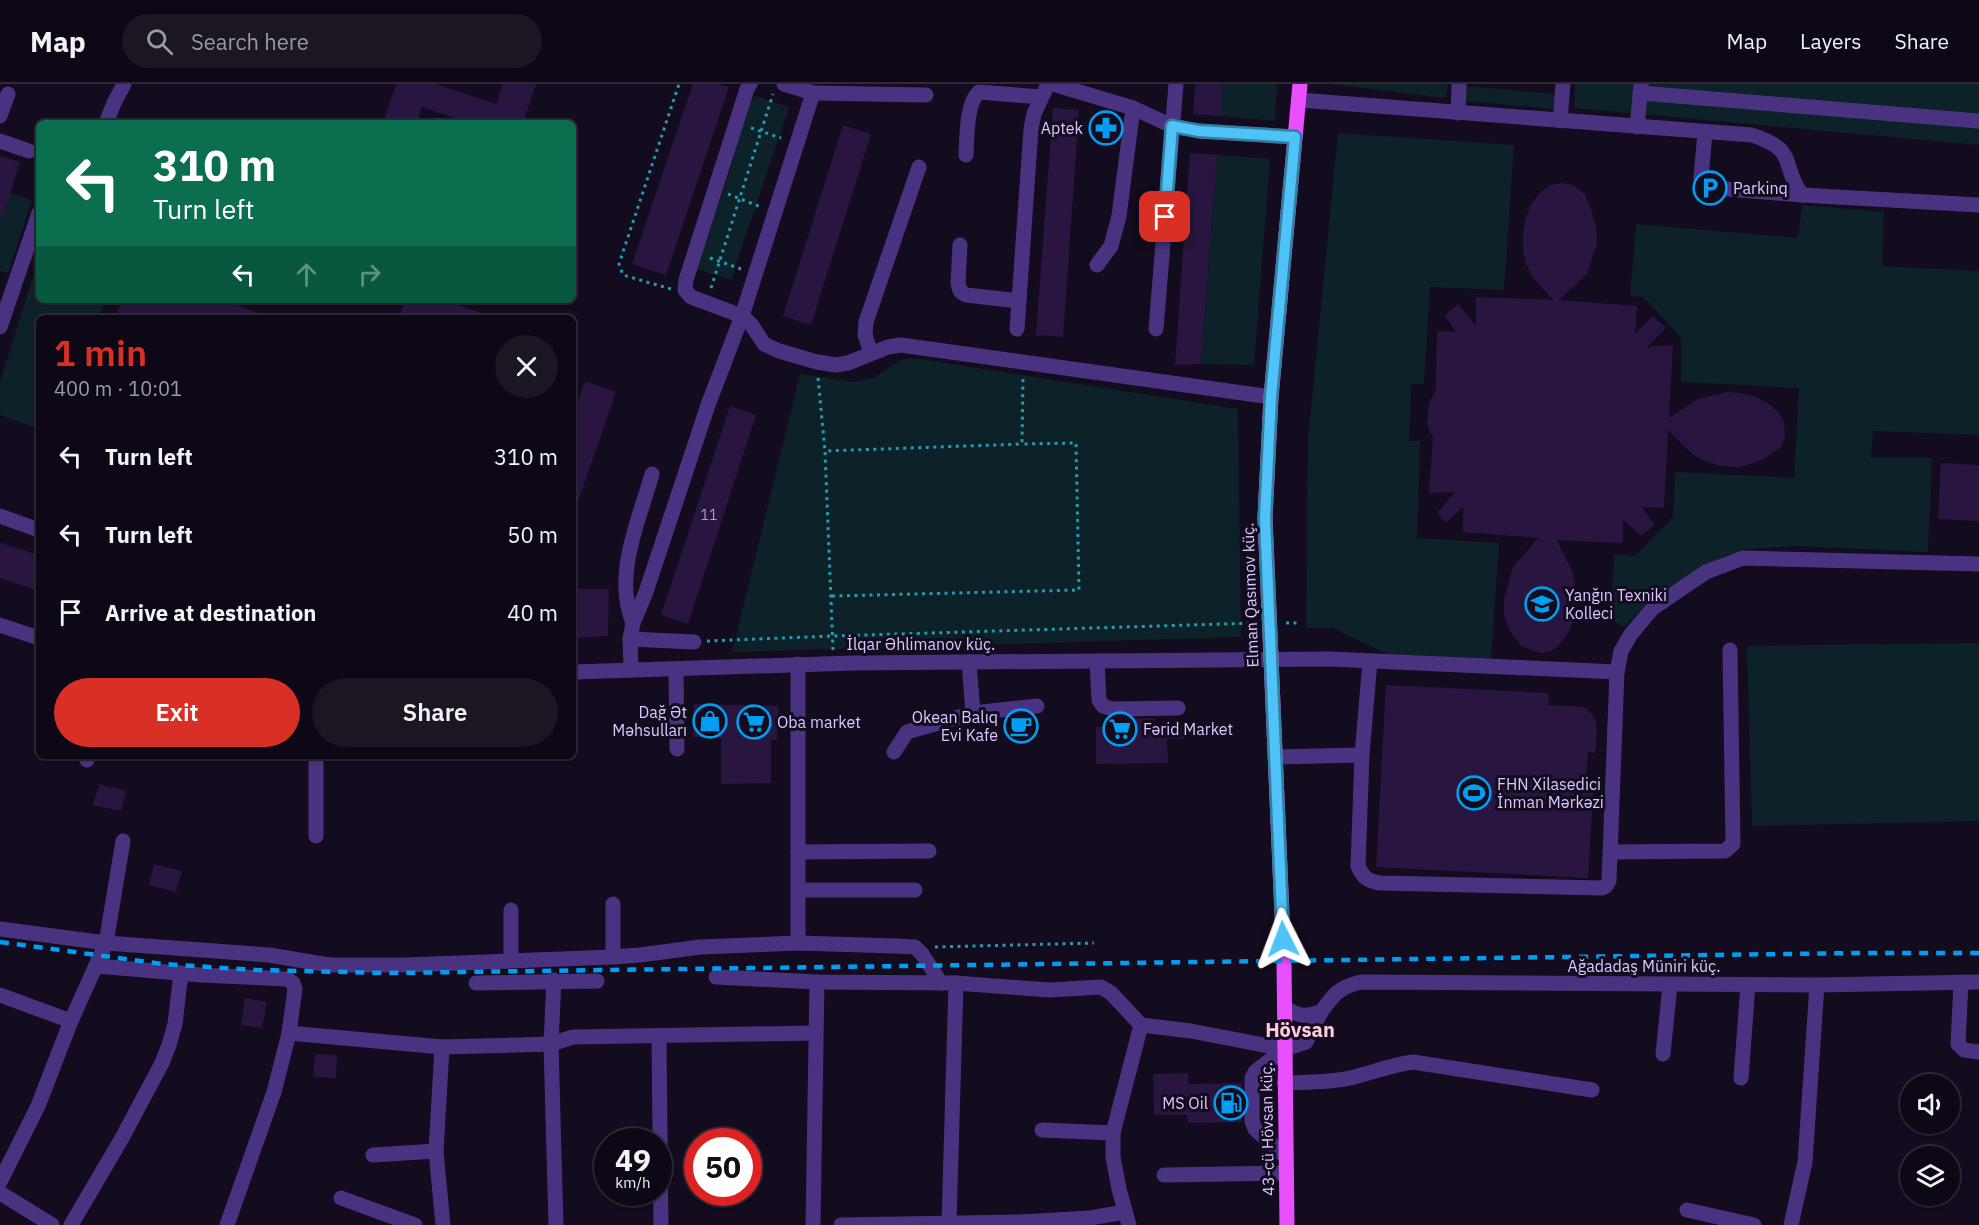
<!DOCTYPE html>
<html lang="en">
<head>
<meta charset="utf-8">
<style>
  :root { --surface:#0e0816; --page:#1c1623; --text:#f1f3f6; --muted:#9b9aa1; --line:#2e2935; --accent:#d93025 }
  body { margin:0; font-family:"IBM Plex Sans",sans-serif; background:var(--page); color:var(--text); height:100vh; display:flex; flex-direction:column; font-size:22px; white-space:nowrap }
  * { box-sizing:border-box; margin:0 }
  p { font-size:20px; color:var(--muted) }
  .icon { flex:none; width:33px; height:33px; fill:none; stroke:currentColor; stroke-width:2; stroke-linecap:round; stroke-linejoin:round }
  .map { position:relative; flex:1; overflow:hidden }
  .side { position:absolute; left:36px; top:231px; width:540px; height:444px; display:flex; flex-direction:column; background:var(--surface); border-radius:9px; box-shadow:0 2px 4px #0004,0 0 0 2px var(--line) }
  .side>* { flex:none }
  .guide { position:absolute; left:36px; top:36px; width:540px; height:183px; border-radius:9px; box-shadow:0 2px 4px #0004,0 0 0 2px var(--line); background:#0b6e4f; color:#fff; overflow:hidden }
  .fabs { position:absolute; left:1900px; top:990px; display:grid; gap:12px }
  .fabs a { display:grid; place-items:center; width:60px; height:60px; border-radius:50%; background:var(--surface); box-shadow:0 2px 4px #0004,0 0 0 2px var(--line); font-size:30px }
  .speed { position:absolute; left:594px; top:1044px; display:flex; gap:12px; font-size:30px; font-weight:700; text-align:center }
  .speed>* { display:grid; place-content:center; width:78px; height:78px; border-radius:50%; background:var(--surface); box-shadow:0 2px 4px #0004,0 0 0 2px var(--line); line-height:1 }
  .speed small { font-size:15px; font-weight:400 }
  .speed .limit { border:9px solid #d22; background:#fff; color:#111 }
  .pin { position:absolute; display:grid; place-items:center; width:51px; height:51px; color:#fff; margin:-26px; border-radius:12px; box-shadow:0 3px 9px #0006 }
  .me { position:absolute; width:66px; margin:-33px; rotate:357deg; stroke-linejoin:round; filter:drop-shadow(0 0 4px #0008) }
  .turn { display:flex; align-items:center; gap:21px; height:126px; padding:0 18px; font-size:27px }
  .turn .icon { width:78px; height:78px; stroke-width:2.5 }
  .turn b { display:block; font-size:42px; line-height:51px }
  .lanes { display:flex; align-items:center; height:57px; padding:0 18px; background:#0003; justify-content:center; gap:30px; direction:ltr }
  .lanes .off { opacity:.35 }
  .round { display:grid; place-items:center; flex:none; width:63px; height:63px; border-radius:32px; background:var(--page) }
  .headline { display:flex; align-items:center; justify-content:space-between; height:102px; padding:0 18px }
  h1 { font-size:36px; font-weight:600; line-height:45px; color:var(--accent) }
  .cta { display:flex; gap:12px; margin-top:auto; padding:12px 18px }
  .cta a { flex:1; height:69px; border-radius:36px; background:var(--accent); color:#fff; font-size:24px; font-weight:600; line-height:69px; text-align:center }
  .cta a+a { background:var(--page); color:var(--text) }
  ul { padding:0; list-style:none }
  li { display:flex; align-items:center; gap:18px; height:78px; padding:0 18px }
  li div { flex:1 }
  li b { display:block; font-size:22px }
  li em { font-style:normal }
  header { display:flex; align-items:center; gap:36px; box-sizing:border-box; height:84px; padding:0 30px; background:var(--surface); border-bottom:2px solid var(--line) }
  header strong { font-size:28px }
  nav { display:flex; gap:33px; margin-inline-start:auto; font-size:21px }
  .search { width:420px; height:54px; background:var(--page); display:flex; align-items:center; gap:15px; box-sizing:border-box; padding:0 21px; border-radius:33px; color:var(--muted); font-size:22px }
  .map>svg:first-child { display:block }
  .green { fill:#0d2228 }
  .building { fill:#291640 }
  .lines { fill:none; stroke-linecap:round; stroke-linejoin:round }
  .path { stroke:#2699b4; stroke-width:3; stroke-dasharray:3 4.5; stroke-linecap:butt }
  .minor { stroke:#493380; stroke-width:15 }
  .major { stroke:#e94eff; stroke-width:15 }
  .rail { stroke:#009ef2; stroke-width:4.5; stroke-dasharray:9 8; stroke-linecap:butt }
  .route-casing { stroke:#337fa1; stroke-width:15 }
  .route { stroke:#4fc3f7; stroke-width:10 }
  .labels { text-anchor:middle; stroke-width:6; stroke-linejoin:round; paint-order:stroke }
  .number-label { font-size:14px; fill:#af9bcf }
  .poi-label { font-size:16px; fill:#dcc7ff; stroke:#130b1e; text-anchor:start }
  .street-label { font-size:16px; fill:#dcc7ff; stroke:#130b1e }
  .quarter-label { font-size:20px; font-weight:bold; fill:#ffc9de; stroke:#130b1e }
</style>
</head>
<body>
<header>
<strong>Map</strong>
<div class="search"><svg class="icon" aria-label="search" viewBox="0 0 24 24"><circle cx="10" cy="10" r="6"/><path d="M15 15l6 6"/></svg>Search here</div>
<nav><a>Map</a><a>Layers</a><a>Share</a></nav>
</header>
<div class="map">
<svg width="1979" height="1141" viewBox="0 0 1979 1141">
  <rect width="100%" height="100%" fill="#130b1e"/>
  <g class="green">
    <path d="M1223,0H1277L1275,37L1221,32Z"/>
    <path d="M1330,0H1448L1446,14Z"/>
    <path d="M1575,0H1979V61L1574,24Z"/>
    <path d="M1466,2L1555,10L1553,25L1466,17Z"/>
    <path d="M755,12L789,23L731,196L697,185L734,74L736,40Z"/>
    <path d="M1338,49L1514,61L1504,206L1430,203L1424,300H1411L1409,357H1420L1417,454L1499,459L1491,576L1387,570L1333,544H1306L1308,355Z"/>
    <path d="M1217,71L1270,75L1254,281L1201,280Z"/>
    <path d="M0,106L32,116L8,189L0,187Z"/>
    <path d="M1802,121L1884,128L1882,182L1979,187V351L1873,347L1871,374H1932L1928,468L1797,462L1749,465L1724,472L1653,513L1624,544L1611,535L1614,470L1635,472L1673,433L1675,388L1794,394L1799,304L1681,298V254L1644,213L1630,212L1636,140L1798,154Z"/>
    <path d="M39,174V216H105L99,234H39V345L0,331V298Z"/>
    <path d="M903,275H920L1238,325L1241,553L732,568L800,290L854,298L874,294Z"/>
    <path d="M1979,559V737L1752,742L1747,562Z"/>
  </g>
  <g class="building">
    <path d="M396,0H436L496,20L503,0H536L523,39H469L422,23L417,39H383Z"/>
    <path d="M693,0H719L729,3L666,191L632,180Z"/>
    <path d="M1195,0H1223L1221,32L1193,30Z"/>
    <path d="M1053,24L1079,26L1063,253L1036,251Z"/>
    <path d="M843,41L871,50L811,241L783,232Z"/>
    <path d="M1190,69L1217,71L1201,280L1175,281Z"/>
    <path d="M0,72L20,78L3,132H0Z"/>
    <path d="M1562,99L1573,101L1585,110L1591,125L1596,143L1597,159L1587,190L1559,216L1637,222L1635,250L1653,232L1666,244L1647,263L1673,261L1669,334L1698,315L1727,308L1739,309L1756,313L1769,320L1778,328L1784,338L1785,354L1781,363L1760,377L1740,383L1721,382L1705,377L1692,370L1668,346L1664,424L1642,423L1655,441L1641,452L1623,435V459L1557,456L1573,489L1577,519L1575,533L1568,549L1558,562L1551,567L1540,569L1521,562L1510,547L1504,530V515L1513,483L1538,454L1463,448V423L1446,439L1437,429L1455,408L1429,409L1433,354L1427,340L1429,320L1436,304L1437,247L1456,248L1445,232L1458,220L1476,242V213L1553,216L1531,191L1526,179L1523,166V151L1525,136L1531,120L1540,109L1550,101Z"/>
    <path d="M122,216H221L267,232V234H116Z"/>
    <path d="M405,216H442L488,231V234H399Z"/>
    <path d="M585,297L616,308L575,426H573V332Z"/>
    <path d="M730,322L756,331L688,540L661,531Z"/>
    <path d="M1941,379L1979,381V437L1938,435Z"/>
    <path d="M0,459L39,471V507L0,494Z"/>
    <path d="M573,505H609L608,552L573,554Z"/>
    <path d="M1386,601L1549,609L1548,621L1584,623L1590,628L1595,635L1597,646L1595,669L1588,668L1586,697L1594,698L1588,794L1376,783Z"/>
    <path d="M694,620L778,622L777,656H771V699L721,700V654L693,653Z"/>
    <path d="M1154,634V642L1184,641V655H1167L1168,679L1096,680V643H1114L1113,635Z"/>
    <path d="M99,700L126,707L121,727L93,721Z"/>
    <path d="M154,780L182,787L176,808L149,801Z"/>
    <path d="M245,914L267,918L262,944L241,941Z"/>
    <path d="M315,970L337,971L336,994L313,993Z"/>
    <path d="M1188,989V1000L1242,999V1038L1188,1039L1187,1031H1154L1153,990Z"/>
  </g>
  <g class="lines">
    <g class="path">
      <path d="M751,44L781,54"/>
      <path d="M728,110L761,123"/>
      <path d="M710,174L741,185"/>
      <path d="M711,204L773,10"/>
      <path d="M671,205L623,191L619,180L679,0"/>
      <path d="M818,294L825,367"/>
      <path d="M832,512L1079,506L1076,359L1022,360L1023,293"/>
      <path d="M1286,539H1299"/>
      <path d="M707,557L833,552L1255,539"/>
      <path d="M833,566L825,367L1022,360"/>
      <path d="M935,863L1094,859"/>
    </g>
    <g class="minor">
      <path d="M750,0L747,5L686,196L685,206L691,213L742,232L751,240L764,260L779,267L817,278L836,281L848,279L888,263L901,261L1271,313"/>
      <path d="M1053,0L1133,24L1172,42L1199,47L1295,53"/>
      <path d="M813,9L926,11"/>
      <path d="M1640,9L1979,37"/>
      <path d="M1299,16L1752,51C1800,67 1779,79 1802,111L1979,121"/>
      <path d="M1458,29L1459,0"/>
      <path d="M0,32L8,10"/>
      <path d="M1560,37L1563,0"/>
      <path d="M106,39L114,19L124,0"/>
      <path d="M1637,43L1641,2"/>
      <path d="M1705,48L1701,94L1704,100L1715,104L1802,111"/>
      <path d="M0,57L29,67"/>
      <path d="M966,71C967,55 966,19 979,8L1041,13"/>
      <path d="M960,161L958,199L960,207L966,211L1019,217"/>
      <path d="M1097,181L1111,162L1119,132L1133,24"/>
      <path d="M0,243L39,129"/>
      <path d="M1017,245L1031,45L1034,30L1048,0"/>
      <path d="M1156,245L1176,0"/>
      <path d="M871,269L865,251L866,238L919,83"/>
      <path d="M0,432L39,446"/>
      <path d="M633,539C613,491 639,437 652,390"/>
      <path d="M0,541L39,554"/>
      <path d="M630,555L694,558"/>
      <path d="M1097,577L1099,616L1103,622L1112,625L1178,624"/>
      <path d="M1370,577L1362,671L1358,782C1363,794 1368,797 1380,799L1602,804L1606,802L1609,797L1617,588"/>
      <path d="M969,578L973,629"/>
      <path d="M798,580V859"/>
      <path d="M676,585L677,665"/>
      <path d="M631,586L630,555L633,539L646,508L708,321L742,232L813,9L784,0"/>
      <path d="M573,588L853,579L1330,575L1617,588L1621,567L1631,550L1653,524L1706,488L1743,474L1979,480"/>
      <path d="M894,668L907,648L973,629L1037,622"/>
      <path d="M316,672V752"/>
      <path d="M1275,673L1362,671"/>
      <path d="M87,676L88,672"/>
      <path d="M798,768L929,767"/>
      <path d="M1610,768L1725,767L1733,760L1730,566"/>
      <path d="M798,806H915"/>
      <path d="M613,820V873"/>
      <path d="M511,826V876"/>
      <path d="M0,845L106,859L269,871L329,881H406L613,873L640,871L700,863L798,859L895,862L915,863L922,870L941,899"/>
      <path d="M97,882L201,891L287,895L293,899L295,905L289,949L274,1008L227,1141"/>
      <path d="M716,893L817,898L956,899L1049,906L1101,903L1111,909L1141,941L1191,947L1284,965"/>
      <path d="M554,896L551,960L556,1141"/>
      <path d="M1961,898L1958,960L1964,966L1979,968"/>
      <path d="M476,899L597,897"/>
      <path d="M0,911L71,937"/>
      <path d="M1285,924C1301,933 1304,933 1321,928L1306,958L1284,965L1255,988L1252,994V1037L1255,1045L1285,1072"/>
      <path d="M1321,928C1334,910 1339,903 1361,898L1817,901L1979,898"/>
      <path d="M289,949L442,963L551,960L573,953L815,949"/>
      <path d="M659,953L661,1141"/>
      <path d="M442,963L436,1067L443,1141"/>
      <path d="M1663,970L1670,901"/>
      <path d="M1741,994L1748,901"/>
      <path d="M1284,999C1306,998 1328,999 1350,994C1371,989 1391,981 1413,978L1592,1006"/>
      <path d="M1042,1046L1113,1049"/>
      <path d="M373,1071L436,1067"/>
      <path d="M1164,1091L1286,1089"/>
      <path d="M0,1098L38,1022L71,937L106,859L123,757"/>
      <path d="M0,1109L52,1141"/>
      <path d="M341,1114L415,1141"/>
      <path d="M1687,1126L1754,1141"/>
      <path d="M949,1139L956,899"/>
      <path d="M71,1141L122,1054L162,979L169,961L175,940L181,889"/>
      <path d="M813,1141L817,898"/>
      <path d="M841,1141L1020,1138L1090,1134L1125,1128"/>
      <path d="M1129,1141L1119,1105L1113,1073V1049L1141,941"/>
      <path d="M1791,1141L1805,1078L1817,901"/>
    </g>
    <path class="major" d="M1287,1141L1284,877L1265,434L1271,313L1300,0"/>
    <path class="rail" d="M0,858L163,880L256,886L388,889L1858,869H1979"/>
  </g>
  <g class="lines">
    <defs>
      <path id="route" d="M1165,133L1172,42L1199,47L1295,53L1271,313L1265,434L1283,855"/>
    </defs>
    <use href="#route" class="route-casing"/>
    <use href="#route" class="route"/>
  </g>
  <defs>
    <symbol id="pharmacy-ring" viewBox="-11 -11 22 22"><circle r="9.5" fill="#130b1e" stroke="#009ef2" stroke-width="1.5"/><path d="M-2-6h4v4h4v4h-4v4h-4v-4h-4v-4h4Z" fill="#009ef2"/></symbol>
    <symbol id="parking-ring" viewBox="-11 -11 22 22"><circle r="9.5" fill="#130b1e" stroke="#009ef2" stroke-width="1.5"/><path d="M-3.5-5.5H1a3.5 3.5 0 0 1 0 7H-1V5.5H-3.5ZM-1-3.4V-.6H.8a1.4 1.4 0 0 0 0-2.8Z" fill="#009ef2"/></symbol>
    <symbol id="university-ring" viewBox="-11 -11 22 22"><circle r="9.5" fill="#130b1e" stroke="#009ef2" stroke-width="1.5"/><path d="M0-5L7-2L0 1L-7-2ZM-4 1L0 2.5L4 1V4Q0 6-4 4Z" fill="#009ef2"/></symbol>
    <symbol id="shop-ring" viewBox="-11 -11 22 22"><circle r="9.5" fill="#130b1e" stroke="#009ef2" stroke-width="1.5"/><path d="M-5-2.5h2.3a2.7 3.5 0 0 1 5.4 0H5L5.5 6h-11ZM-1.5-2.5h3a1.5 2.3 0 0 0-3 0Z" fill="#009ef2"/></symbol>
    <symbol id="supermarket-ring" viewBox="-11 -11 22 22"><circle r="9.5" fill="#130b1e" stroke="#009ef2" stroke-width="1.5"/><path d="M-6-5.5h2.5l.6 2H6L4.5 2H-2.5L-4.4-4H-6ZM-1.5 3.2a1.3 1.3 0 1 0 .1 0ZM3 3.2a1.3 1.3 0 1 0 .1 0Z" fill="#009ef2"/></symbol>
    <symbol id="cafe-ring" viewBox="-11 -11 22 22"><circle r="9.5" fill="#130b1e" stroke="#009ef2" stroke-width="1.5"/><path d="M-5.5-4.5H6V0H3Q3 3.5 0 3.5H-2.5Q-5.5 3.5-5.5 0ZM3-3.2v2h1.7v-2ZM-6 4.5H4V6H-6Z" fill="#009ef2"/></symbol>
    <symbol id="stadium-ring" viewBox="-11 -11 22 22"><circle r="9.5" fill="#130b1e" stroke="#009ef2" stroke-width="1.5"/><path d="M0-5a6.5 5 0 1 0 0 10a6.5 5 0 1 0 0-10ZM-3.5-1.8h7v3.6h-7Z" fill="#009ef2"/></symbol>
    <symbol id="fuel-ring" viewBox="-11 -11 22 22"><circle r="9.5" fill="#130b1e" stroke="#009ef2" stroke-width="1.5"/><path d="M-5.5-6h7V0h2V4h1.3V-2.5L3-4.5l.8-.8L6-3V5H2.5V1h-1V6h-7ZM-4.2-4.7v3.2H.2V-4.7Z" fill="#009ef2"/></symbol>
  </defs>
  <g fill-rule="evenodd">
    <use href="#pharmacy-ring" x="1087" y="25" width="38" height="38"/>
    <use href="#parking-ring" x="1691" y="85" width="38" height="38"/>
    <use href="#university-ring" x="1523" y="501" width="38" height="38"/>
    <use href="#shop-ring" x="691" y="618" width="38" height="38"/>
    <use href="#supermarket-ring" x="735" y="619" width="38" height="38"/>
    <use href="#cafe-ring" x="1002" y="623" width="38" height="38"/>
    <use href="#supermarket-ring" x="1101" y="626" width="38" height="38"/>
    <use href="#stadium-ring" x="1455" y="690" width="38" height="38"/>
    <use href="#fuel-ring" x="1212" y="1000" width="38" height="38"/>
  </g>
  <g class="labels">
    <g class="number-label">
      <text x="709" y="436">11</text>
    </g>
    <g class="poi-label">
      <text x="1083" y="50" text-anchor="end">Aptek</text>
      <text x="1733" y="110">Parkinq</text>
      <text x="1565" y="517">Yanğın Texniki<tspan x="1565" dy="18">Kolleci</tspan></text>
      <text x="687" y="634" text-anchor="end">Dağ Ət<tspan x="687" dy="18">Məhsulları</tspan></text>
      <text x="998" y="639" text-anchor="end">Okean Balıq<tspan x="998" dy="18">Evi Kafe</tspan></text>
      <text x="777" y="644">Oba market</text>
      <text x="1143" y="651">Fərid Market</text>
      <text x="1497" y="706">FHN Xilasedici<tspan x="1497" dy="18">İnman Mərkəzi</tspan></text>
      <text x="1208" y="1025" text-anchor="end">MS Oil</text>
    </g>
    <g class="street-label">
      <text transform="translate(1250 511) rotate(-92)" y="6">Elman Qasımov küç.</text>
      <text x="921" y="566">İlqar Əhlimanov küç.</text>
      <text x="1644" y="888">Ağadadaş Müniri küç.</text>
      <text transform="translate(1267 1045) rotate(-91)" y="6">43-cü Hövsan küç.</text>
    </g>
    <g class="quarter-label">
      <text x="1300" y="953">Hövsan</text>
    </g>
  </g>
</svg>
<div class="fabs">
<a><svg class="icon" aria-label="sound" viewBox="0 0 24 24"><path d="M4 9h4l5-4v14l-5-4H4zM17 9q2 3 0 6"/></svg></a>
<a><svg class="icon" aria-label="layers" viewBox="0 0 24 24"><path d="M12 4l9 5-9 5-9-5zM3 14l9 5 9-5"/></svg></a>
</div>
<div class="speed"><div>49<small>km/h</small></div><div class="limit">50</div></div>
<div class="pin" style="left:1165px;top:133px;background:#d93025"><svg class="icon" aria-label="arrive" viewBox="0 0 24 24"><path d="M6 21V4h12l-3 4 3 4H6"/></svg></div>
<svg class="me" style="left:1283px;top:855px" viewBox="-20 -20 40 40"><path d="M0-17L14 15 0 8-14 15z" fill="#4fc3f7" stroke="#fff" stroke-width="4"/></svg>
<div class="guide">
<div class="turn"><svg class="icon" aria-label="left" viewBox="0 0 24 24"><path d="M17 20v-9H6M10 6l-5 5 5 5"/></svg><div><b>310 m</b>Turn left</div></div>
<div class="lanes"><svg class="icon" aria-label="left" viewBox="0 0 24 24"><path d="M17 20v-9H6M10 6l-5 5 5 5"/></svg><svg class="icon off" aria-label="ahead" viewBox="0 0 24 24"><path d="M12 20V5M6 11l6-6 6 6"/></svg><svg class="icon off" aria-label="right" viewBox="0 0 24 24"><path d="M7 20v-9h11M14 6l5 5-5 5"/></svg></div>
</div>
<section class="side">
<div class="headline"><div><h1>1 min</h1><p>400 m · 10:01</p></div><a class="round"><svg class="icon" aria-label="close" viewBox="0 0 24 24"><path d="M6 6l12 12M18 6L6 18"/></svg></a></div>
<ul>
<li><svg class="icon" aria-label="left" viewBox="0 0 24 24"><path d="M17 20v-9H6M10 6l-5 5 5 5"/></svg><div><b>Turn left</b></div><em>310 m</em></li>
<li><svg class="icon" aria-label="left" viewBox="0 0 24 24"><path d="M17 20v-9H6M10 6l-5 5 5 5"/></svg><div><b>Turn left</b></div><em>50 m</em></li>
<li><svg class="icon" aria-label="arrive" viewBox="0 0 24 24"><path d="M6 21V4h12l-3 4 3 4H6"/></svg><div><b>Arrive at destination</b></div><em>40 m</em></li>
</ul>
<div class="cta"><a>Exit</a><a>Share</a></div>
</section>
</div>
</body>
</html>
